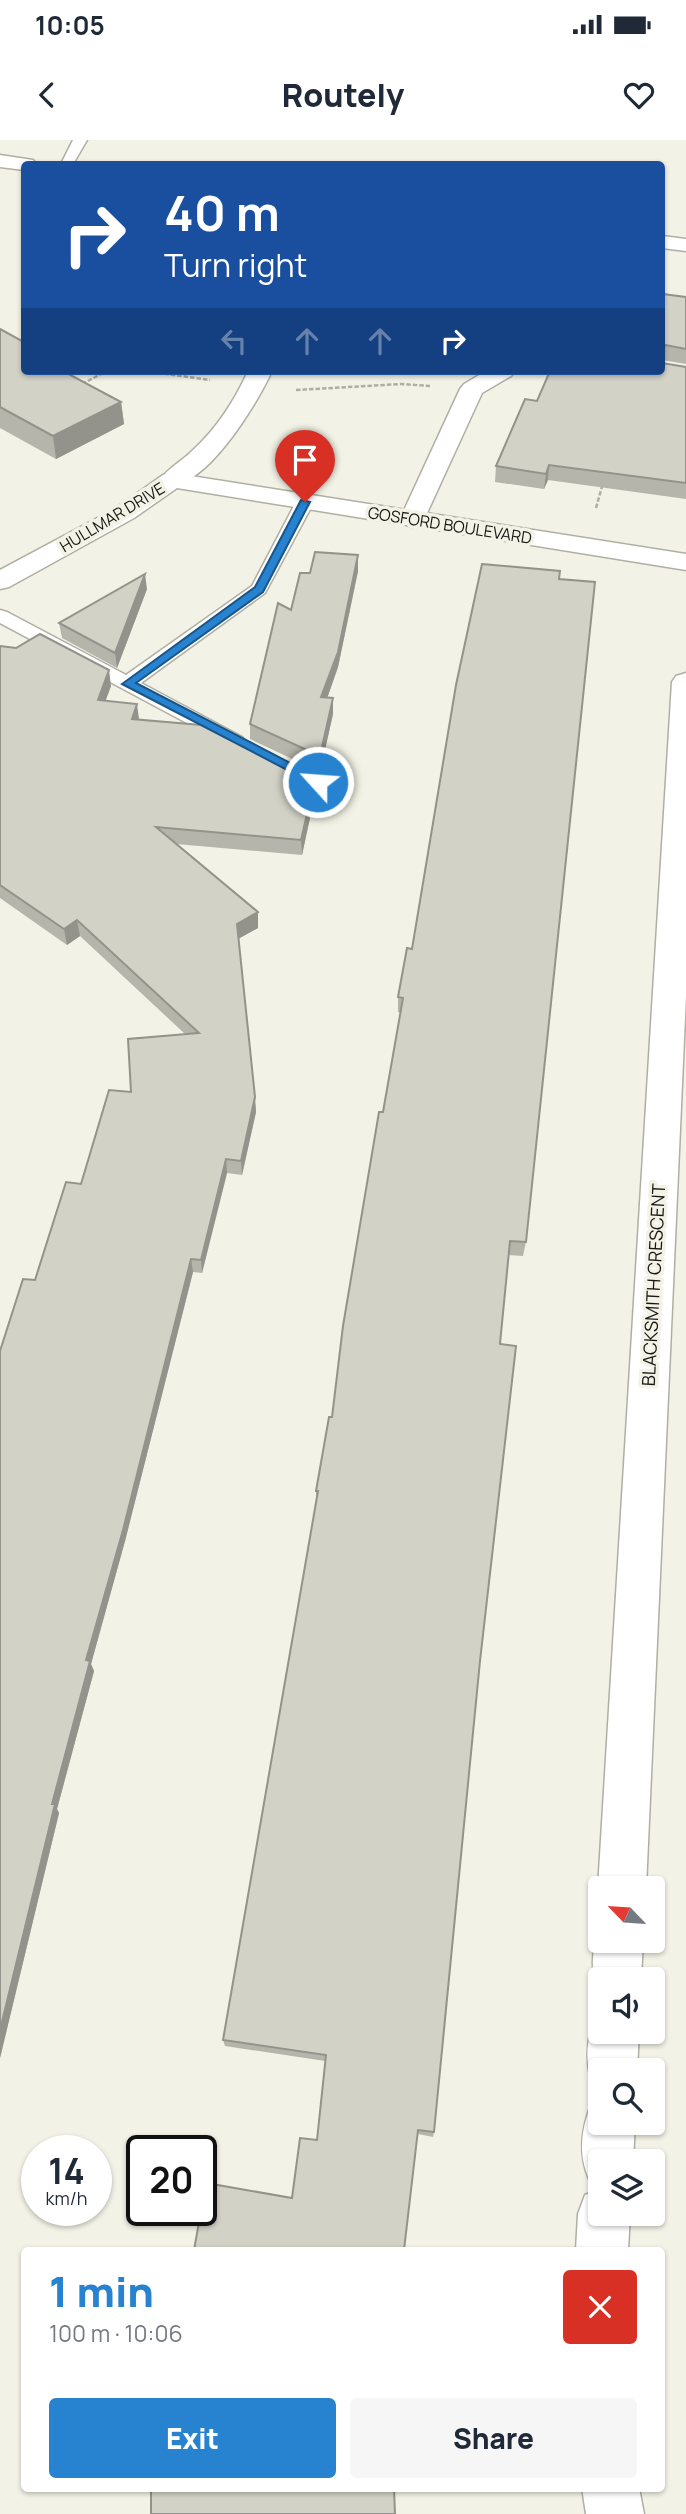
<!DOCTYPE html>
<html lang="en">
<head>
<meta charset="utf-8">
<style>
  :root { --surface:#fff; --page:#f6f6f7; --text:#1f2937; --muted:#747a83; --accent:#2783d0 }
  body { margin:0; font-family:Manrope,sans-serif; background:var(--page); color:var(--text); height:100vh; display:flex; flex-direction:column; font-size:26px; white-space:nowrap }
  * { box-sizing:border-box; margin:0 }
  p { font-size:23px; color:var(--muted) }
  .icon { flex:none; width:38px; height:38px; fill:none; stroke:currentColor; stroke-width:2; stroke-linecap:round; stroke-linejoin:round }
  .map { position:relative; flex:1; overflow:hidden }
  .side { position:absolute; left:21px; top:2107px; width:644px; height:245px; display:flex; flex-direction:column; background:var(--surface); border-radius:7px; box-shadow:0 2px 5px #0004 }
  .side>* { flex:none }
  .top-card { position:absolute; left:21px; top:21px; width:644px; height:214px; border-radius:7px; box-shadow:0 2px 5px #0004; background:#1a4fa0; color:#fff; overflow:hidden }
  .needle { width:46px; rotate:295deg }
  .tools { position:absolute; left:588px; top:1736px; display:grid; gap:14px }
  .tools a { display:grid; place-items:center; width:77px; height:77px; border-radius:7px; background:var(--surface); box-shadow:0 2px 5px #0004; font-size:35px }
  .speed { position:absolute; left:21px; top:1995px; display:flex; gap:14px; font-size:35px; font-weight:700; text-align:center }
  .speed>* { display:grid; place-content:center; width:91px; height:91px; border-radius:50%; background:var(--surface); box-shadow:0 2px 5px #0004; line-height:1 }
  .speed small { font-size:18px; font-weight:400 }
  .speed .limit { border:4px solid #111; border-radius:10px; background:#fff; color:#111 }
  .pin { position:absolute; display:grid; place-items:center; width:60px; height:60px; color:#fff; margin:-72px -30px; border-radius:50% 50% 50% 0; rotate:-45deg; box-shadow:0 0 7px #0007 }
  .pin .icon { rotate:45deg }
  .me { position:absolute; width:77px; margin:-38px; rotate:296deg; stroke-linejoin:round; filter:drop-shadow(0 0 5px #0008) }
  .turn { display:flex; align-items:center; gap:24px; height:147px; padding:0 28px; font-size:32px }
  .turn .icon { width:91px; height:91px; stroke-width:2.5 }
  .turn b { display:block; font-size:49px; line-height:60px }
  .lanes { display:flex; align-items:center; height:66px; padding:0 28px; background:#0003; justify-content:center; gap:35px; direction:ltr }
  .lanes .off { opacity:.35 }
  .round { display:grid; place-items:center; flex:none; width:74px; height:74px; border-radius:7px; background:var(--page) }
  .summary { display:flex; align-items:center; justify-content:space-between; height:119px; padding:0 28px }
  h1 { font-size:42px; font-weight:800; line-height:52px; color:var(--accent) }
  .button { display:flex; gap:14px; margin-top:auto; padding:14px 28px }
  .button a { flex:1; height:80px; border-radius:7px; background:var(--accent); color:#fff; font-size:28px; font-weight:800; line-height:80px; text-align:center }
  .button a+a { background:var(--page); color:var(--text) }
  .status { display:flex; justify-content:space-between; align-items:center; height:49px; padding:0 35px; background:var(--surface); direction:ltr }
  .status svg { height:19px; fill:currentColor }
  header { display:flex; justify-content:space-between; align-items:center; height:91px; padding:0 28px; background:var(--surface); font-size:32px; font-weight:800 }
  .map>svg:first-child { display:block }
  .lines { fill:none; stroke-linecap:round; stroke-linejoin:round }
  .service-casing { stroke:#b0afa3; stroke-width:3 }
  .minor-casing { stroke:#b0afa3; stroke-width:3 }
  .tertiary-casing { stroke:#b0afa3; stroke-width:3 }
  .secondary-casing { stroke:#b0afa3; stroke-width:3 }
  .path { stroke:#afaea5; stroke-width:2.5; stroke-dasharray:4.5 2; stroke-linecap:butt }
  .service { fill:#fff; fill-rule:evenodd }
  .minor { fill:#fff; fill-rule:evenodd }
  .tertiary { fill:#fff; fill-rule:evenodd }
  .secondary { fill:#fff; fill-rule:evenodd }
  .wall { fill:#b5b5ab }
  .shaded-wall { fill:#94938b }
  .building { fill:#d3d2c7; stroke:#94938b; stroke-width:2 }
  .route { fill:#2783d0; stroke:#195587; stroke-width:2 }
  .labels { text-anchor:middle; stroke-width:7; stroke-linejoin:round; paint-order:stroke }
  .far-street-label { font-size:16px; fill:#171612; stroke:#f3f2e6 }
  .street-label { font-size:18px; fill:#171612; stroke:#f3f2e6 }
</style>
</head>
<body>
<div class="status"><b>10:05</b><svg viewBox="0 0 49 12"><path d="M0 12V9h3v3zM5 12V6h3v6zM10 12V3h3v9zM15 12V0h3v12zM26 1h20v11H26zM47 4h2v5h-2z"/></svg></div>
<header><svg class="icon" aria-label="back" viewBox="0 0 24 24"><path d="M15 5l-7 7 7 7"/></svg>Routely<svg class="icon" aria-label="heart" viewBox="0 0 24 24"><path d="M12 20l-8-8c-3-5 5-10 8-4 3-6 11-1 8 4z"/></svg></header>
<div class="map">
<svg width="686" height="2374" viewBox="0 0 686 2374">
  <rect width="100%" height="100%" fill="#f3f2e6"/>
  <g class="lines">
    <defs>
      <g id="service">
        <path d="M73,0H87L73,24H61Z"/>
        <path d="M305,357L314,362L265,453L141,543L242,597L245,601L242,605H228L0,483V470L7,472L126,535L252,446L296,362Z"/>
      </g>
      <g id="minor">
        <path d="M248,231H272C258,262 203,355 163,345L160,340C168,328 182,321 192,311C217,288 234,262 248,231Z"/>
        <path d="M486,231H515L511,236L482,253L422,384L413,387L404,384L400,379L460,249L464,244Z"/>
        <path d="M686,533V855L646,1748H600V1753L598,1748L672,542L676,536Z"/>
        <path d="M600,1788V1801H643L641,1839H600V1857C590,1835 591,1810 600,1788Z"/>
        <path d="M600,1873V1892H639L637,1930H600V1950L594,1948C584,1923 586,1899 596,1874Z"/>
        <path d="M600,1961V1983H635L633,2021H600V2044L589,2039C578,2014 581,1990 591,1965Z"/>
        <path d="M600,2049V2074H630L628,2110H576L578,2074L585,2055Z"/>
        <path d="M582,2348H639L644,2374H586Z"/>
      </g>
      <path id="tertiary" d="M172,333L686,414V430L177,348L134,378L9,447L0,449V430L116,368L163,335Z"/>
      <g id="secondary">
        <path d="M0,15L33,20L36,24H24V30L0,27Z"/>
        <path d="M662,96L686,99V111L662,108Z"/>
      </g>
    </defs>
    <use href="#service" class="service-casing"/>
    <use href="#minor" class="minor-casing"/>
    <use href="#tertiary" class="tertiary-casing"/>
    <use href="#secondary" class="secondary-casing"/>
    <g class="path">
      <path d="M145,231L210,240"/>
      <path d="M82,244L107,231"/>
      <path d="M296,250L401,244L430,246"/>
      <path d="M596,368L603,343"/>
    </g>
    <use href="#service" class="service"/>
    <use href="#minor" class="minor"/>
    <use href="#tertiary" class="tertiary"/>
    <use href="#secondary" class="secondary"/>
  </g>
  <g class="wall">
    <path d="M662,157H686V224L662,220Z"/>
    <path d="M0,189L24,231H67V233L121,262L124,284L56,319L0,288Z"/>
    <path d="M686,227V359L548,340L544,349L495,342L496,326L537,261Z"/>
    <path d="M358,415V431L338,527L327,558L333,574L320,632L250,599V584L291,470Z"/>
    <path d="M147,449L117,528L62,498L59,483Z"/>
    <path d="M0,506L111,546L105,561L139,579L310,634H316V650L302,715L176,704L258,788L238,799L256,972L242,1035L227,1033L202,1133L193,1132L125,1401L91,1524L94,1531L57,1669L59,1673L0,1918V1211L81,1044L131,952L185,894L80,796L67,805L0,758Z"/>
    <path d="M407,808L526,1102L523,1116L508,1115L500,1204L480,1521L434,1992L433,1997L418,1994L292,2058L317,2000L325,1921L225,1906L223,1900L316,1363V1351L332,1277L401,873L398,872V857Z"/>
  </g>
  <g class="shaded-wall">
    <path d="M121,262L124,284L56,319L53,296Z"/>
    <path d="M549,325L548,340L544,349L546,334Z"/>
    <path d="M358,415V431L338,527L322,573L321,557Z"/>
    <path d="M145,434L147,449L117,528L115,513Z"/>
    <path d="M109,530L111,546L100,576L98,560Z"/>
    <path d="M333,558V574L320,632V616Z"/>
    <path d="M137,564L139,579H132Z"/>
    <path d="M316,634V650L302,715L301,700Z"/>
    <path d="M258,772V788L238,799L237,784Z"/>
    <path d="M77,780L80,796L67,805L64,789Z"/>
    <path d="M255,957L256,972L242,1035L241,1021Z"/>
    <path d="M226,1019L227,1033L202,1133L201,1120Z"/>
    <path d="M191,1119L193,1132L125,1401L91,1524L94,1531L57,1669L59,1673L0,1918V1890L86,1520Z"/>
  </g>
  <g class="building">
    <path d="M663,154L686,157V209L665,205L662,213V157Z"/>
    <path d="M0,189L24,202V231H63L121,262L53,296L0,267Z"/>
    <path d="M662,223L686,227V343L549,325L546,334L496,326L525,259L537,261L550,231H662Z"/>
    <path d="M315,412L358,415L338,512L321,557L333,558L320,616L250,584L278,463L291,470L300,433H310Z"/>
    <path d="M482,424L560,431L559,439L595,442L526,1102L510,1101L500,1204L516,1206L480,1521L434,1992L418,1990L404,2110H194L206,2043L292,2058L300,1998L317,2000L326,1915L223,1900L318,1351H316L329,1277H332L343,1186L379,972H383L403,858L398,857L407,808L412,809L456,545Z"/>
    <path d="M145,434L115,513L59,483Z"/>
    <path d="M40,494L109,530L98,560L137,564L132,579L213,586L310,634H316L301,700L156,687L258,772L237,784L255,957L241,1021L226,1019L201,1120L191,1119L123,1390L86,1520L90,1521L52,1664H55L0,1890V1211L23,1139L35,1140L66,1042L81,1044L109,950L131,952L128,899L199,893L77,780L64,789L0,745V506L16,508Z"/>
    <path d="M151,2348H394L395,2374H151Z"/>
  </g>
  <path class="route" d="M301,360L310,362L263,452L136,543L323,640V645L318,646L122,544L255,447Z"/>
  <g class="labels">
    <g class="far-street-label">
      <text transform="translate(112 377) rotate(-31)" y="6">HULLMAR DRIVE</text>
      <text transform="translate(450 385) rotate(9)" y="6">GOSFORD BOULEVARD</text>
    </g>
    <g class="street-label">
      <text transform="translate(654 1145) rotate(-87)" y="6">BLACKSMITH CRESCENT</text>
    </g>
  </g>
</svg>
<div class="tools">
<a><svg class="needle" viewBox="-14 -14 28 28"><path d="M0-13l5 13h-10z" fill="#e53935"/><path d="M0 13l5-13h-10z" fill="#747a83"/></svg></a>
<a><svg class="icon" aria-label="sound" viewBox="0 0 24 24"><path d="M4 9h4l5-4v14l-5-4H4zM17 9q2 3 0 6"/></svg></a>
<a><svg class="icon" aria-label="search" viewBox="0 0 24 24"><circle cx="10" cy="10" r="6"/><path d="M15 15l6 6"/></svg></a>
<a><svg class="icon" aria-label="layers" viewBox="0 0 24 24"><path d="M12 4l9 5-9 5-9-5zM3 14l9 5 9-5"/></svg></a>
</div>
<div class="speed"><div>14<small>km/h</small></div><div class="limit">20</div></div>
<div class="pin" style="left:305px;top:362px;background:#d93025"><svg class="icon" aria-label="arrive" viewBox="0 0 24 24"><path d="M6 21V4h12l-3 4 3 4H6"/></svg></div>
<svg class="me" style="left:318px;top:642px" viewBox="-20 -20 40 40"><circle r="17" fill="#2783d0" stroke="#fff" stroke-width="3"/><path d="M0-11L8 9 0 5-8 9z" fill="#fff"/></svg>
<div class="top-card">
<div class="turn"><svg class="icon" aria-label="right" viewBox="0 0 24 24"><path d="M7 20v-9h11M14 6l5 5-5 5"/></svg><div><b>40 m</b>Turn right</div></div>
<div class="lanes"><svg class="icon off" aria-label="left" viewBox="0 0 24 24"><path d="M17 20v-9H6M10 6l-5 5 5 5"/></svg><svg class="icon off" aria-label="ahead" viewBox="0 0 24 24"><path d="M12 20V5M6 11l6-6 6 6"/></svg><svg class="icon off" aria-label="ahead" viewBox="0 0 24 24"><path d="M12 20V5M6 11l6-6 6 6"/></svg><svg class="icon" aria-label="right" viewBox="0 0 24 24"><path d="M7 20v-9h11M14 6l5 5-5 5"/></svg></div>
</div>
<section class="side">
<div class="summary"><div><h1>1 min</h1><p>100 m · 10:06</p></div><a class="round" style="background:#d93025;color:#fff"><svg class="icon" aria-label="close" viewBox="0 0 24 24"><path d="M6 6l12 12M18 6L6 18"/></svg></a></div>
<div class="button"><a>Exit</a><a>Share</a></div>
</section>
</div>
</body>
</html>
